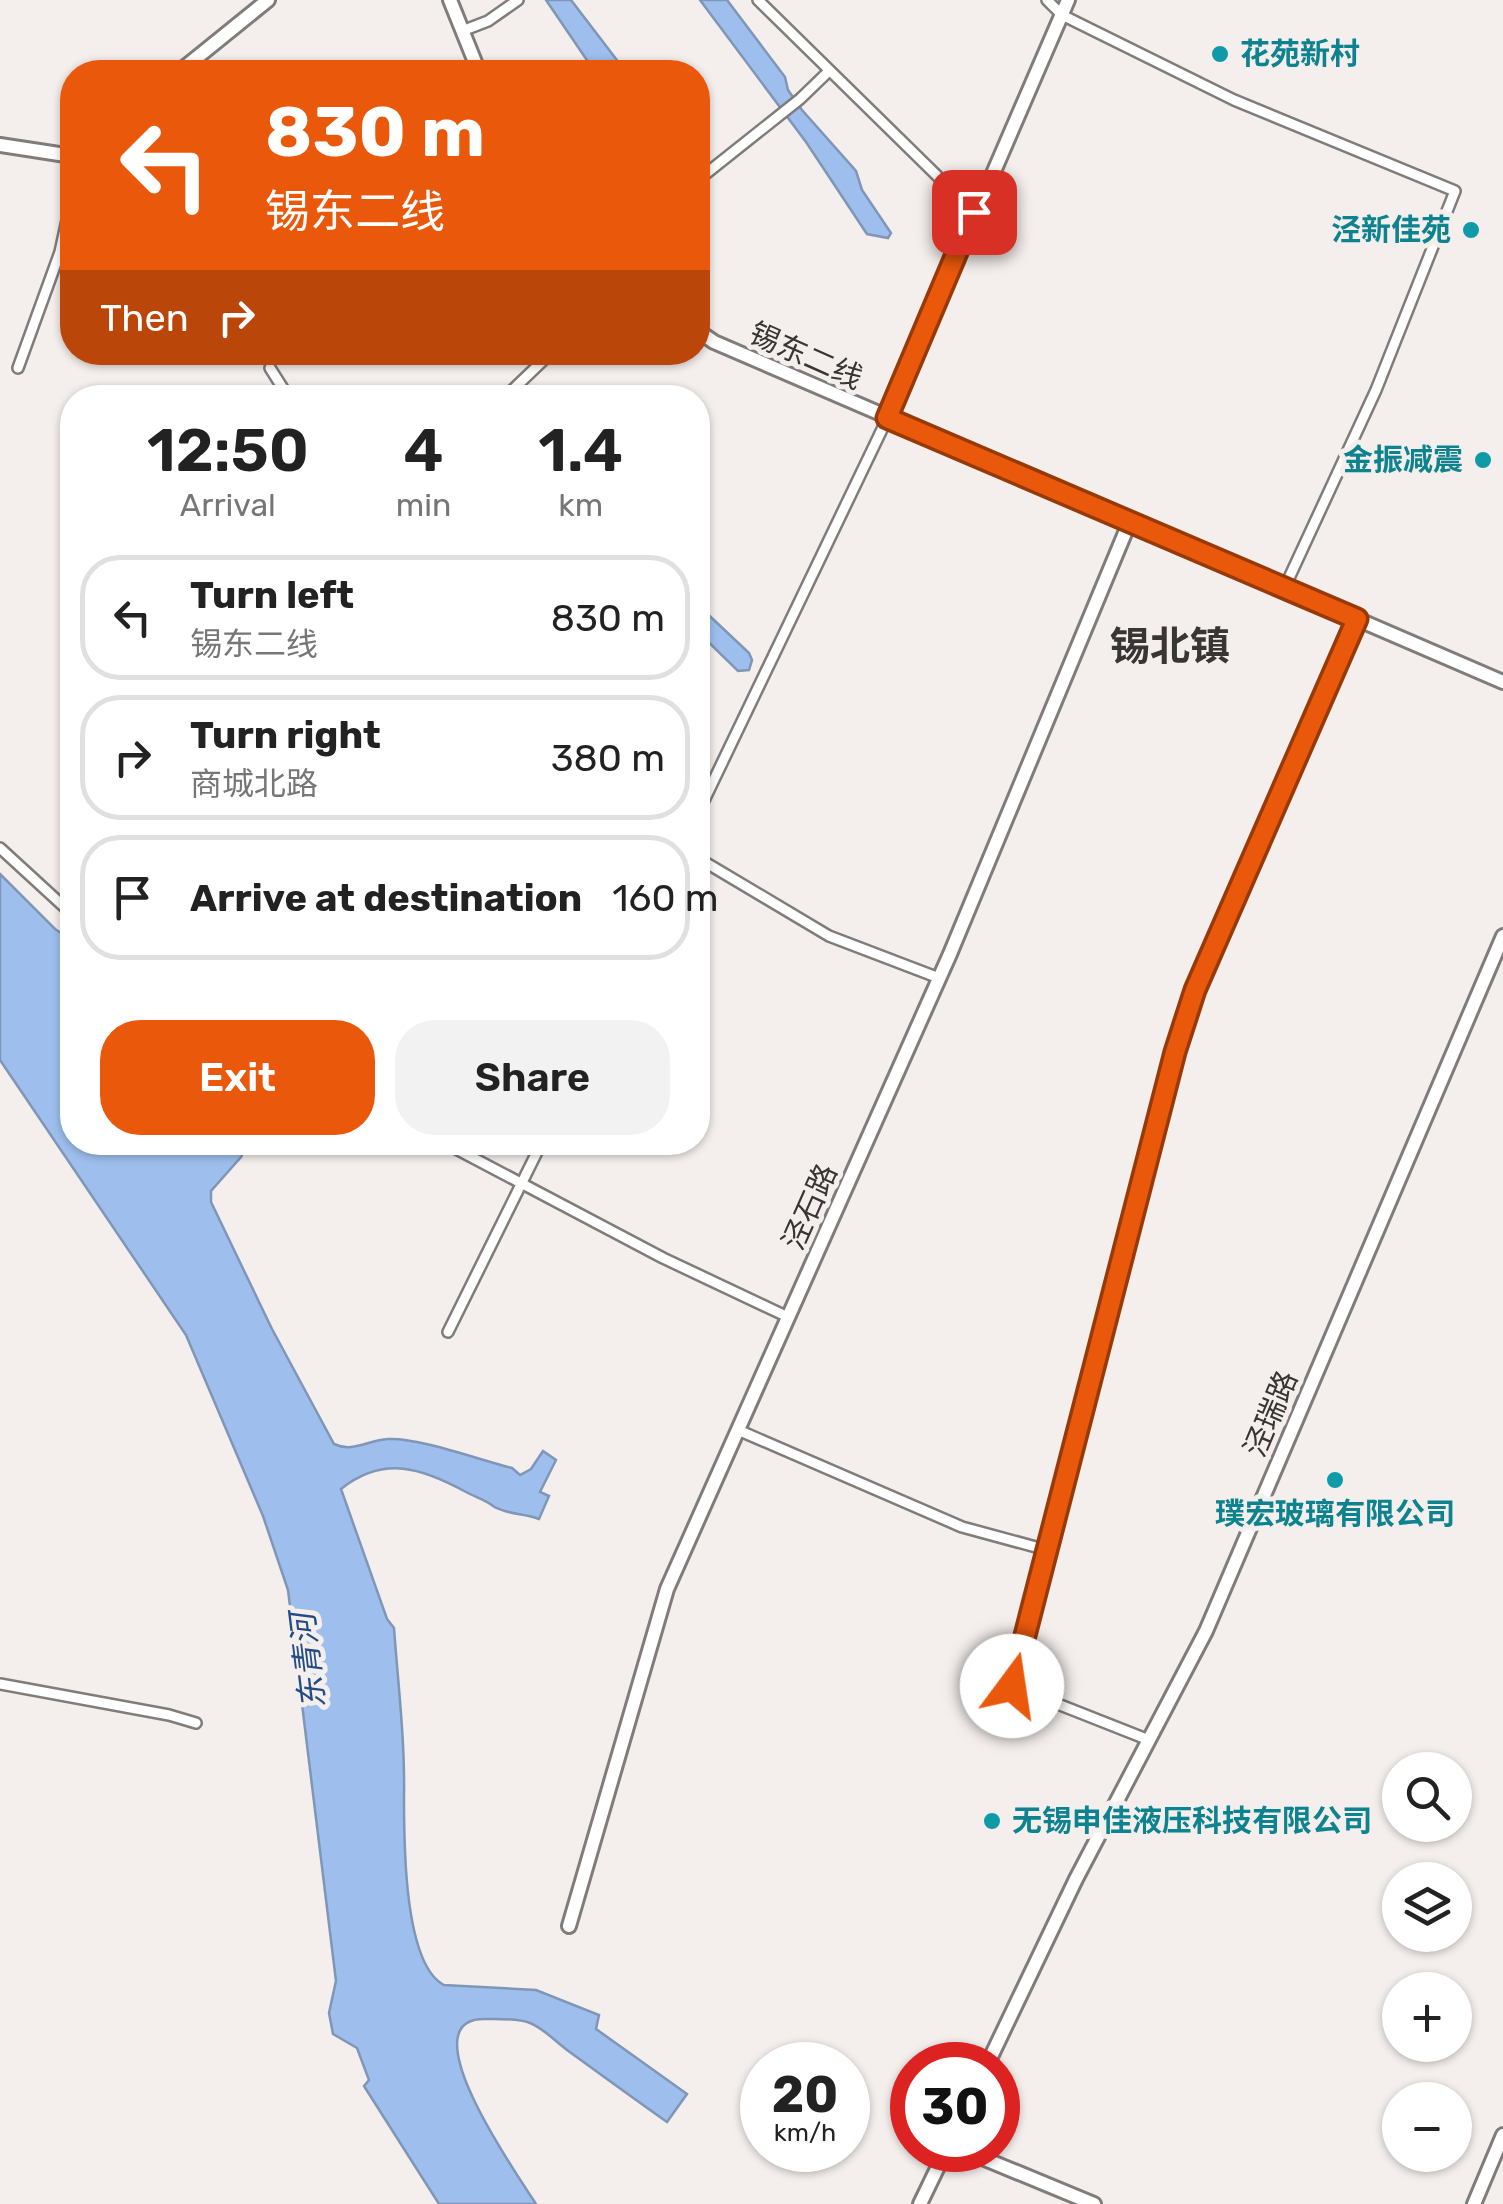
<!DOCTYPE html>
<html lang="en">
<head>
<meta charset="utf-8">
<style>
  :root { --surface:#fff; --page:#f2f2f2; --text:#222; --muted:#767676; --line:#e0e0e0; --accent:#ea580c }
  body { margin:0; font-family:Rubik,"Noto Sans SC",sans-serif; background:var(--page); color:var(--text); height:100vh; display:flex; flex-direction:column; font-size:38px; white-space:nowrap }
  * { box-sizing:border-box; margin:0 }
  p { font-size:32px; color:var(--muted) }
  .icon { flex:none; width:55px; height:55px; fill:none; stroke:currentColor; stroke-width:2; stroke-linecap:round; stroke-linejoin:round }
  .map { position:relative; flex:1; overflow:hidden }
  .side { position:absolute; left:60px; top:385px; width:650px; height:770px; display:flex; flex-direction:column; background:var(--surface); border-radius:40px; box-shadow:0 2px 8px #0004 }
  .side>* { flex:none }
  .hud { position:absolute; left:60px; top:60px; width:650px; height:305px; border-radius:40px; box-shadow:0 2px 8px #0004; background:#ea580c; color:#fff; overflow:hidden }
  .tools { position:absolute; left:1382px; top:1752px; display:grid; gap:20px }
  .tools a { display:grid; place-items:center; width:90px; height:90px; border-radius:50%; background:var(--surface); box-shadow:0 2px 8px #0004; font-size:50px }
  .speed { position:absolute; left:740px; top:2042px; display:flex; gap:20px; font-size:50px; font-weight:700; text-align:center }
  .speed>* { display:grid; place-content:center; width:130px; height:130px; border-radius:50%; background:var(--surface); box-shadow:0 2px 8px #0004; line-height:1 }
  .speed small { font-size:25px; font-weight:400 }
  .speed .limit { border:15px solid #d22; background:#fff; color:#111 }
  .pin { position:absolute; display:grid; place-items:center; width:85px; height:85px; color:#fff; margin:-42px; border-radius:20px; box-shadow:0 5px 15px #0006 }
  .me { position:absolute; width:110px; margin:-55px; rotate:14deg; stroke-linejoin:round; filter:drop-shadow(0 0 8px #0008) }
  .turn { display:flex; align-items:center; gap:35px; height:210px; padding:0 40px; font-size:45px }
  .turn .icon { width:130px; height:130px; stroke-width:2.5 }
  .turn b { display:block; font-size:70px; line-height:85px }
  .then { display:flex; align-items:center; height:95px; padding:0 40px; background:#0003; gap:20px; font-size:38px }
  .eta { display:flex; justify-content:space-evenly; align-items:center; height:170px; text-align:center }
  .eta b { font-size:60px; font-weight:600; line-height:70px }
  .primary-button { display:flex; gap:20px; margin-top:auto; padding:20px 40px }
  .primary-button a { flex:1; height:115px; border-radius:40px; background:var(--accent); color:#fff; font-size:40px; font-weight:600; line-height:115px; text-align:center }
  .primary-button a+a { background:var(--page); color:var(--text) }
  ul { padding:0; list-style:none }
  li { display:flex; align-items:center; gap:30px; height:125px; margin:0 20px 15px; padding:0 20px; border:5px solid var(--line); border-radius:40px }
  li div { flex:1 }
  li b { display:block; font-size:38px }
  li em { font-style:normal }
  .map>svg:first-child { display:block }
  .water { fill:#9ebfed; stroke:#7f96b6; stroke-width:2.5 }
  .lines { fill:none; stroke-linecap:round; stroke-linejoin:round }
  .street-casing { stroke:#817c7a; stroke-width:14 }
  .secondary-casing { stroke:#817c7a; stroke-width:18 }
  .street { stroke:#fff; stroke-width:9 }
  .secondary { stroke:#fff; stroke-width:12 }
  .route-casing { stroke:#983908; stroke-width:25 }
  .route { stroke:#ea580c; stroke-width:18 }
  .culture-dot { fill:#0f9aa8; stroke:#f4eeec; stroke-width:4 }
  .labels { text-anchor:middle; stroke-width:10; stroke-linejoin:round; paint-order:stroke }
  .culture-label { font-size:30px; font-weight:bold; fill:#0d838f; stroke:#f4eeec; text-anchor:start }
  .street-label { font-size:30px; fill:#383635; stroke:#f4eeec }
  .water-label { font-size:32px; font-style:italic; fill:#224c84; stroke:#f4eeec }
  .district-label { font-size:40px; font-weight:bold; fill:#383635; stroke:#f4eeec }
</style>
</head>
<body>
<div class="map">
<svg width="1503" height="2204" viewBox="0 0 1503 2204">
  <rect width="100%" height="100%" fill="#f4eeec"/>
  <g class="water">
    <path d="M546,0H571L626,72H595Z"/>
    <path d="M700,0H727L785,77L788,90L802,110L856,171L862,190L891,233L888,238L867,234L806,142Z"/>
    <path d="M698,605L749,653L752,660L749,670L738,671L698,632Z"/>
    <path d="M0,874L55,929L72,940V1142L248,1143L241,1157L211,1191V1202L272,1329L334,1444C353,1453 368,1440 388,1439C417,1437 480,1460 512,1468L520,1475L531,1469L543,1451L556,1460L540,1492L549,1496L539,1519C524,1513 507,1515 493,1506C486,1500 475,1497 466,1492C422,1468 384,1455 341,1489L387,1619L394,1628C398,1683 405,1740 404,1796C404,1837 403,1964 444,1985L536,1990L599,2015L596,2029L687,2094L667,2122C633,2098 600,2074 567,2050C555,2041 543,2028 530,2023C518,2018 497,2019 484,2019C406,2019 521,2180 536,2204H439L364,2086L369,2080L357,2048L333,2034L329,2013L336,1981L288,1590L263,1516L186,1335L0,1060Z"/>
  </g>
  <g class="lines">
    <defs>
      <g id="street">
        <path d="M758,0L974,212"/>
        <path d="M1047,0L1062,15L1234,100L1455,191L1376,390L1289,578"/>
        <path d="M462,31L488,21L518,0"/>
        <path d="M698,180L800,99L829,71"/>
        <path d="M18,368L60,252L72,197"/>
        <path d="M270,368L289,398"/>
        <path d="M504,398L552,352"/>
        <path d="M698,813L887,419"/>
        <path d="M0,848L72,914"/>
        <path d="M698,858L829,936L939,978"/>
        <path d="M443,1142L663,1258L788,1317"/>
        <path d="M448,1332L542,1142"/>
        <path d="M738,1430L962,1527L1047,1550"/>
        <path d="M0,1684L169,1715L196,1723"/>
        <path d="M1149,1740L1012,1686L1175,1052L1195,990L1357,619"/>
      </g>
      <g id="secondary">
        <path d="M450,0L479,72"/>
        <path d="M179,72L268,0"/>
        <path d="M0,145L72,156"/>
        <path d="M698,331L714,342L1503,682"/>
        <path d="M887,419L1068,0"/>
        <path d="M569,1926L667,1589L950,954L1130,521"/>
        <path d="M987,2065L1076,1879L1206,1631L1503,936"/>
        <path d="M963,2150L1094,2204"/>
        <path d="M920,2204L946,2150"/>
        <path d="M1474,2204L1503,2135"/>
      </g>
    </defs>
    <use href="#street" class="street-casing"/>
    <use href="#secondary" class="secondary-casing"/>
    <use href="#street" class="street"/>
    <use href="#secondary" class="secondary"/>
  </g>
  <g class="lines">
    <defs>
      <path id="route" d="M974,212L887,418L1357,619L1195,990L1175,1052L1012,1686"/>
    </defs>
    <use href="#route" class="route-casing"/>
    <use href="#route" class="route"/>
  </g>
  <g class="culture-dot">
    <circle cx="1220" cy="54" r="10"/>
    <circle cx="1471" cy="230" r="10"/>
    <circle cx="1483" cy="460" r="10"/>
    <circle cx="1335" cy="1480" r="10"/>
    <circle cx="992" cy="1821" r="10"/>
  </g>
  <g class="labels">
    <g class="culture-label">
      <text x="1240" y="64">花苑新村</text>
      <text x="1451" y="240" text-anchor="end">泾新佳苑</text>
      <text x="1463" y="470" text-anchor="end">金振减震</text>
      <text x="1335" y="1524" text-anchor="middle">璞宏玻璃有限公司</text>
      <text x="1012" y="1831">无锡申佳液压科技有限公司</text>
    </g>
    <g class="street-label">
      <text transform="translate(806 356) rotate(24)" y="10">锡东二线</text>
      <text transform="translate(810 1207) rotate(-66)" y="10">泾石路</text>
      <text transform="translate(1271 1414) rotate(-67)" y="10">泾瑞路</text>
    </g>
    <g class="water-label">
      <text transform="translate(308 1661) rotate(-97)" y="11">东青河</text>
    </g>
    <g class="district-label">
      <text x="1170" y="660">锡北镇</text>
    </g>
  </g>
</svg>
<div class="tools">
<a><svg class="icon" aria-label="search" viewBox="0 0 24 24"><circle cx="10" cy="10" r="6"/><path d="M15 15l6 6"/></svg></a>
<a><svg class="icon" aria-label="layers" viewBox="0 0 24 24"><path d="M12 4l9 5-9 5-9-5zM3 14l9 5 9-5"/></svg></a>
<a>+</a>
<a>−</a>
</div>
<div class="speed"><div>20<small>km/h</small></div><div class="limit">30</div></div>
<div class="pin" style="left:974px;top:212px;background:#d93025"><svg class="icon" aria-label="arrive" viewBox="0 0 24 24"><path d="M6 21V4h12l-3 4 3 4H6"/></svg></div>
<svg class="me" style="left:1012px;top:1686px" viewBox="-20 -20 40 40"><circle r="19" fill="#fff"/><path d="M0-13L10 11 0 6-10 11z" fill="#ea580c"/></svg>
<div class="hud">
<div class="turn"><svg class="icon" aria-label="left" viewBox="0 0 24 24"><path d="M17 20v-9H6M10 6l-5 5 5 5"/></svg><div><b>830 m</b>锡东二线</div></div>
<div class="then">Then<svg class="icon" aria-label="right" viewBox="0 0 24 24"><path d="M7 20v-9h11M14 6l5 5-5 5"/></svg></div>
</div>
<section class="side">
<div class="eta">
<div><b>12:50</b><p>Arrival</p></div>
<div><b>4</b><p>min</p></div>
<div><b>1.4</b><p>km</p></div>
</div>
<ul>
<li><svg class="icon" aria-label="left" viewBox="0 0 24 24"><path d="M17 20v-9H6M10 6l-5 5 5 5"/></svg><div><b>Turn left</b><p>锡东二线</p></div><em>830 m</em></li>
<li><svg class="icon" aria-label="right" viewBox="0 0 24 24"><path d="M7 20v-9h11M14 6l5 5-5 5"/></svg><div><b>Turn right</b><p>商城北路</p></div><em>380 m</em></li>
<li><svg class="icon" aria-label="arrive" viewBox="0 0 24 24"><path d="M6 21V4h12l-3 4 3 4H6"/></svg><div><b>Arrive at destination</b></div><em>160 m</em></li>
</ul>
<div class="primary-button"><a>Exit</a><a>Share</a></div>
</section>
</div>
</body>
</html>
